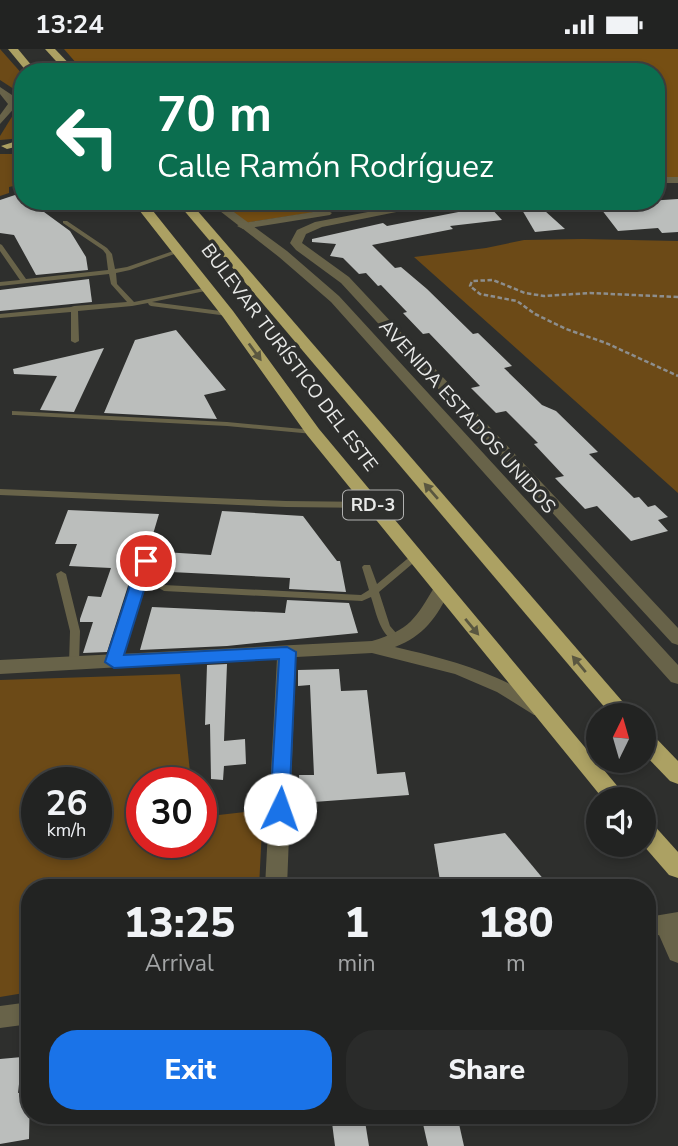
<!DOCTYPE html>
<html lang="en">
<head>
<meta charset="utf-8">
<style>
  :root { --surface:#222322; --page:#2a2b2a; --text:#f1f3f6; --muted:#a2a4a5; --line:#3f4040; --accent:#1a73e8 }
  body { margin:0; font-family:"Nunito Sans",sans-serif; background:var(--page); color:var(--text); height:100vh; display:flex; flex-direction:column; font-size:26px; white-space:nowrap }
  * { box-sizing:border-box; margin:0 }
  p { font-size:23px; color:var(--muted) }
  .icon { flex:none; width:38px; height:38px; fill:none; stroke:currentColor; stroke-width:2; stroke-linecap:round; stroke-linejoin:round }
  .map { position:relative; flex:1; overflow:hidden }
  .side { position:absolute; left:21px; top:830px; width:635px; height:245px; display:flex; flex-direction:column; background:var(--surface); border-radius:28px; box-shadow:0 4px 10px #0003,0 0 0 2px var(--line) }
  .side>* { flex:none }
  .guide { position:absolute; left:14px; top:14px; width:651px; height:147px; border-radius:28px; box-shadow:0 4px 10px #0003,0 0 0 2px var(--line); background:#0b6e4f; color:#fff; overflow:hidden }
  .needle { width:46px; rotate:5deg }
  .tools { position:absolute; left:586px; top:654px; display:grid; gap:14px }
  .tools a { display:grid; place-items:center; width:70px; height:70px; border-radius:50%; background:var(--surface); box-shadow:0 4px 10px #0003,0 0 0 2px var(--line); font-size:35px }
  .speed { position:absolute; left:21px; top:718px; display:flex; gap:14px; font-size:35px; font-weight:700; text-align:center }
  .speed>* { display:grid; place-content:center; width:91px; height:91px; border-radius:50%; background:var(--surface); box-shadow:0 4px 10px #0003,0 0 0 2px var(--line); line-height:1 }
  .speed small { font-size:18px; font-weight:400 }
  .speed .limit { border:10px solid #d22; background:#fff; color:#111 }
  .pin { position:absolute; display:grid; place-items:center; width:60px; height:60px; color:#fff; margin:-30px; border:4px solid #fff; border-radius:50%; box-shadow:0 2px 7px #0007 }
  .me { position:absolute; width:77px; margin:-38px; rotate:3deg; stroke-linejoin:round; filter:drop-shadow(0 0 5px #0008) }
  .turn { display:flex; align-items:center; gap:24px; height:147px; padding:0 28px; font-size:32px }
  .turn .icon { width:91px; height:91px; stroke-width:2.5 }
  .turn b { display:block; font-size:49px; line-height:60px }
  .eta { display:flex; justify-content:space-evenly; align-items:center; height:119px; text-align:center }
  .eta b { font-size:42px; font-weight:800; line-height:49px }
  .button { display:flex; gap:14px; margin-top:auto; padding:14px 28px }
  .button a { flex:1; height:80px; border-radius:28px; background:var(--accent); color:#fff; font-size:28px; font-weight:800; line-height:80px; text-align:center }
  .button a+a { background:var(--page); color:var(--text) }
  .status { display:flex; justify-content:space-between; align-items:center; height:49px; padding:0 35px; background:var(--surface); direction:ltr }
  .status svg { height:19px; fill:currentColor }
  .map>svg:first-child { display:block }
  .green { fill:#6c4a17; fill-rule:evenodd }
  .forest { fill:#764f13 }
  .building { fill:#bbbebc }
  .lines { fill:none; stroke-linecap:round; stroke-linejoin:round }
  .path { stroke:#8d8e8d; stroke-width:2.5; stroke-dasharray:4.5 2.5; stroke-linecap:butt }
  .service { fill:#686349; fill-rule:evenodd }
  .minor { fill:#686349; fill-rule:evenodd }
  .tertiary { fill:#686349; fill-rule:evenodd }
  .trunk { fill:#aca163; fill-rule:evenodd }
  .oneway { fill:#5a5740 }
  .route { fill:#1a73e8; stroke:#114b97; stroke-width:2 }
  .labels { text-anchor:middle; stroke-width:7; stroke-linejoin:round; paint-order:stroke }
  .shield { fill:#2e2f2d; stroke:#b0b1b0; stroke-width:2 }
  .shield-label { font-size:18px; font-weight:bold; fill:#e8e9e8 }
  .street-label { font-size:19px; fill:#e8e9e8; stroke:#2e2f2d }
</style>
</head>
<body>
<div class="status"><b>13:24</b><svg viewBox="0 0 49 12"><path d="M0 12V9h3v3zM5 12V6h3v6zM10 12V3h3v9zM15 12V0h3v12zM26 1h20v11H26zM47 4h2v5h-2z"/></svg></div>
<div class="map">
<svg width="678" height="1097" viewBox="0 0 678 1097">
  <rect width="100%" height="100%" fill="#2e2f2d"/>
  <g class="green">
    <path d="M0,0L23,26V46L0,31Z"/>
    <path d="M23,50V89L0,91V87Z"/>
    <path d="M0,105H23V135L9,138V144L0,147Z"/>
    <path d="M583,190L678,192V444L414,208L486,199L524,191Z"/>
    <path d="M180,625L191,733H142V793H201V768L263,761L259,838H30V943L0,948V631ZM96,733V793H37V733Z"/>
  </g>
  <g class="forest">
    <path d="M64,0H678V128L656,129V23H84Z"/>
    <path d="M221,152H389L244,174Z"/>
  </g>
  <g class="building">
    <path d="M18,145L23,148V152H29L70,182L86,208L88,221L36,226L14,186L0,184V151Z"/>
    <path d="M678,150V183L662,184L658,179L618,182L595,152L617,154Z"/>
    <path d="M535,153L565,180L535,183L518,154Z"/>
    <path d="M489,157L502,171L450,177L453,180L372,196L395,219L401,218L427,240L473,285L478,284L512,317L504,319L542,356L556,362L598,403L589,405L634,449L639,448L648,458L655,456L668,468L658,471L668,482L631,492L597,457L585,460L555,429L564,427L534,395L538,394L506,362L496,364L471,339L480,337L429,284L423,285L403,264L407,263L381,236L378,237L366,224L359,225L343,209L330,207L336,195L312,193V190L383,174L387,177Z"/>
    <path d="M89,230L92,253L0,262V241Z"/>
    <path d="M176,281L226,341L204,346L217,370L104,364L135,291Z"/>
    <path d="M104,299L74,363L40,361L57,327L14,325L13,320Z"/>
    <path d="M68,461L159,465L148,502L211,506L222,462L303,467L337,512H340L346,543L289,540L290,529L151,522L153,511L145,507L138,511L135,521H133L107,603L83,604L93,573H80V570L88,547L101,548L111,519L69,517L77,495H55Z"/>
    <path d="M287,551L349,554L358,584L227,597L140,601L152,558L285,564Z"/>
    <path d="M227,615L224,692L245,690L246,715L224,717L223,731L211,730L210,675L205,676L207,616Z"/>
    <path d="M339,620L341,642L367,641L377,725L405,723L409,746L300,754L299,726H314L310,636L298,637V621Z"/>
    <path d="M505,784L550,838H441L434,795Z"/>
    <path d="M22,1008L18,1044L30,1042L29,1090L0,1095V1010Z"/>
    <path d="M331,1066H364L369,1097H335Z"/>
    <path d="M421,1066H457L464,1097H428Z"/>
  </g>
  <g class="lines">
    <path class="path" d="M678,248L590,244L544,247L525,244L493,231L472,232L470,237L480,245L517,252L535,265L566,280L606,294L678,327"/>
    <g class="service">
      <path d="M63,172H67L107,199L112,205L115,220L127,218L176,201H180V203L130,221L116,224L117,235L134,253L208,238L210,239V241L152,253L228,263L232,265L228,267L151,257L149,256L148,254L132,257L78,262L79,292L75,294L71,292V263L0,269V265L71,258L74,257L127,253L111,235L109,225L0,237V233L20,231L0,202V195L2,196L26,230L108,221L106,205L103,201L63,174Z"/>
      <path d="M12,362L227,373L313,381L317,383L313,385L227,377L15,366H12Z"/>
      <path d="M0,440L286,452L373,453L377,456L373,459L286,458L0,446Z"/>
      <path d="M415,505L418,506L420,508L418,510L379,543L390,577L403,592L398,595C380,586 377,567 371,548L362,552L164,542L159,539L164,536L361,546L369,541L362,518L364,516H370L377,535L412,506Z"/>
      <path d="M146,509L151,512L119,613L118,616H110L109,613L141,512Z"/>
      <path d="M61,522L66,525L80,582L79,615L78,618H70L69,615L70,582L56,525Z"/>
    </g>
    <g class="minor">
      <rect x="656" y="128" width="22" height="6"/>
      <path d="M426,152H451L322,178L306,185L302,194L349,228L678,579V596L672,594L341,234L296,201L290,194L297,181L315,173Z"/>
      <path d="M326,161L332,164L330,166L243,180L237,177L243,174Z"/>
      <path d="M441,535L450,541C437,568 424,587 395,598C456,612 494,623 548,656L551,661L548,666H534L497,643L455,625L372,604L296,608L287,838H265L277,609L0,625V611L372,592C410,581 416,569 435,537Z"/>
      <path d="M678,863V914L670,911L659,886L648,888V868Z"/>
      <path d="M30,953V975L0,979V957Z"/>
    </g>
    <g class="tertiary">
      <path d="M0,38L15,48L18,55L0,75V66L8,55L0,45Z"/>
      <path d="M207,152H219L287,202L339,247L678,616V635L671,633L331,253L279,208Z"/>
    </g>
    <g class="trunk">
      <path d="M8,0H18L37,23H27Z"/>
      <path d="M45,0H55L77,23H66Z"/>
      <path d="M23,90V96L7,100L1,97Z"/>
      <path d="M132,152H145L233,262L319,380L629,751H604L307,386L223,268Z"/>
      <path d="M176,152H189L635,667H612Z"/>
      <path d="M644,683L652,685L678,712V735L670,732L644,705Z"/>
      <path d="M644,772L652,774L678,803V829L669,826L643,796Z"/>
    </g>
  </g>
  <defs><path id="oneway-solid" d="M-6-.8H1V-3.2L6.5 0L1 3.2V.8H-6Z" transform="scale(1.75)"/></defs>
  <g class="oneway">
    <use href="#oneway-solid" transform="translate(255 303) rotate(54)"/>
    <use href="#oneway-solid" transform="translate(431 442) rotate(-131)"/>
    <use href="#oneway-solid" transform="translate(472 578) rotate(50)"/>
    <use href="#oneway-solid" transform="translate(579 615) rotate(-130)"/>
  </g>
  <path class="route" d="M146,507L153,512L124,606L287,598L296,603L289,760L286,765L280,768L273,765L270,760L279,610L114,619L105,613L138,512Z"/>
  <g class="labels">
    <rect class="shield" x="343" y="441.5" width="60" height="29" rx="5"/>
    <g class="shield-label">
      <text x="373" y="462">RD-3</text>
    </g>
    <g class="street-label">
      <text transform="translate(290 308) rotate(53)" y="7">BULEVAR TURÍSTICO DEL ESTE</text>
      <text transform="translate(468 367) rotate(48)" y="7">AVENIDA ESTADOS UNIDOS</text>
    </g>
  </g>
</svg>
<div class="tools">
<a><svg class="needle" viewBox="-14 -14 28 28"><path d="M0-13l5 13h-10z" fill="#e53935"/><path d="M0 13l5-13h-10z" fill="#a2a4a5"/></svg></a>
<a><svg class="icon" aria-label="sound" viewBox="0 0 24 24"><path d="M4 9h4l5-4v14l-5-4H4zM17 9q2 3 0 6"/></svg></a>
</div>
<div class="speed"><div>26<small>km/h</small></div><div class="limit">30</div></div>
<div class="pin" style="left:146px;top:512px;background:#d93025"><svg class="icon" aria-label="arrive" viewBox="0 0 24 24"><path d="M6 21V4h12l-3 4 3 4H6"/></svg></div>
<svg class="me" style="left:280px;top:760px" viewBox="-20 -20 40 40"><circle r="19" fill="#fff"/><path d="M0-13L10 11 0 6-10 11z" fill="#1a73e8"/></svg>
<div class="guide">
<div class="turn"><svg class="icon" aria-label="left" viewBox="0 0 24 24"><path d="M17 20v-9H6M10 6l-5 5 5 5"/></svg><div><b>70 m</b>Calle Ramón Rodríguez</div></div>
</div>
<section class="side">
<div class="eta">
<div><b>13:25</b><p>Arrival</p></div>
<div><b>1</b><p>min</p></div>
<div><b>180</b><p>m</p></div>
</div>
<div class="button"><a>Exit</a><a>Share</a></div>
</section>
</div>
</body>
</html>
